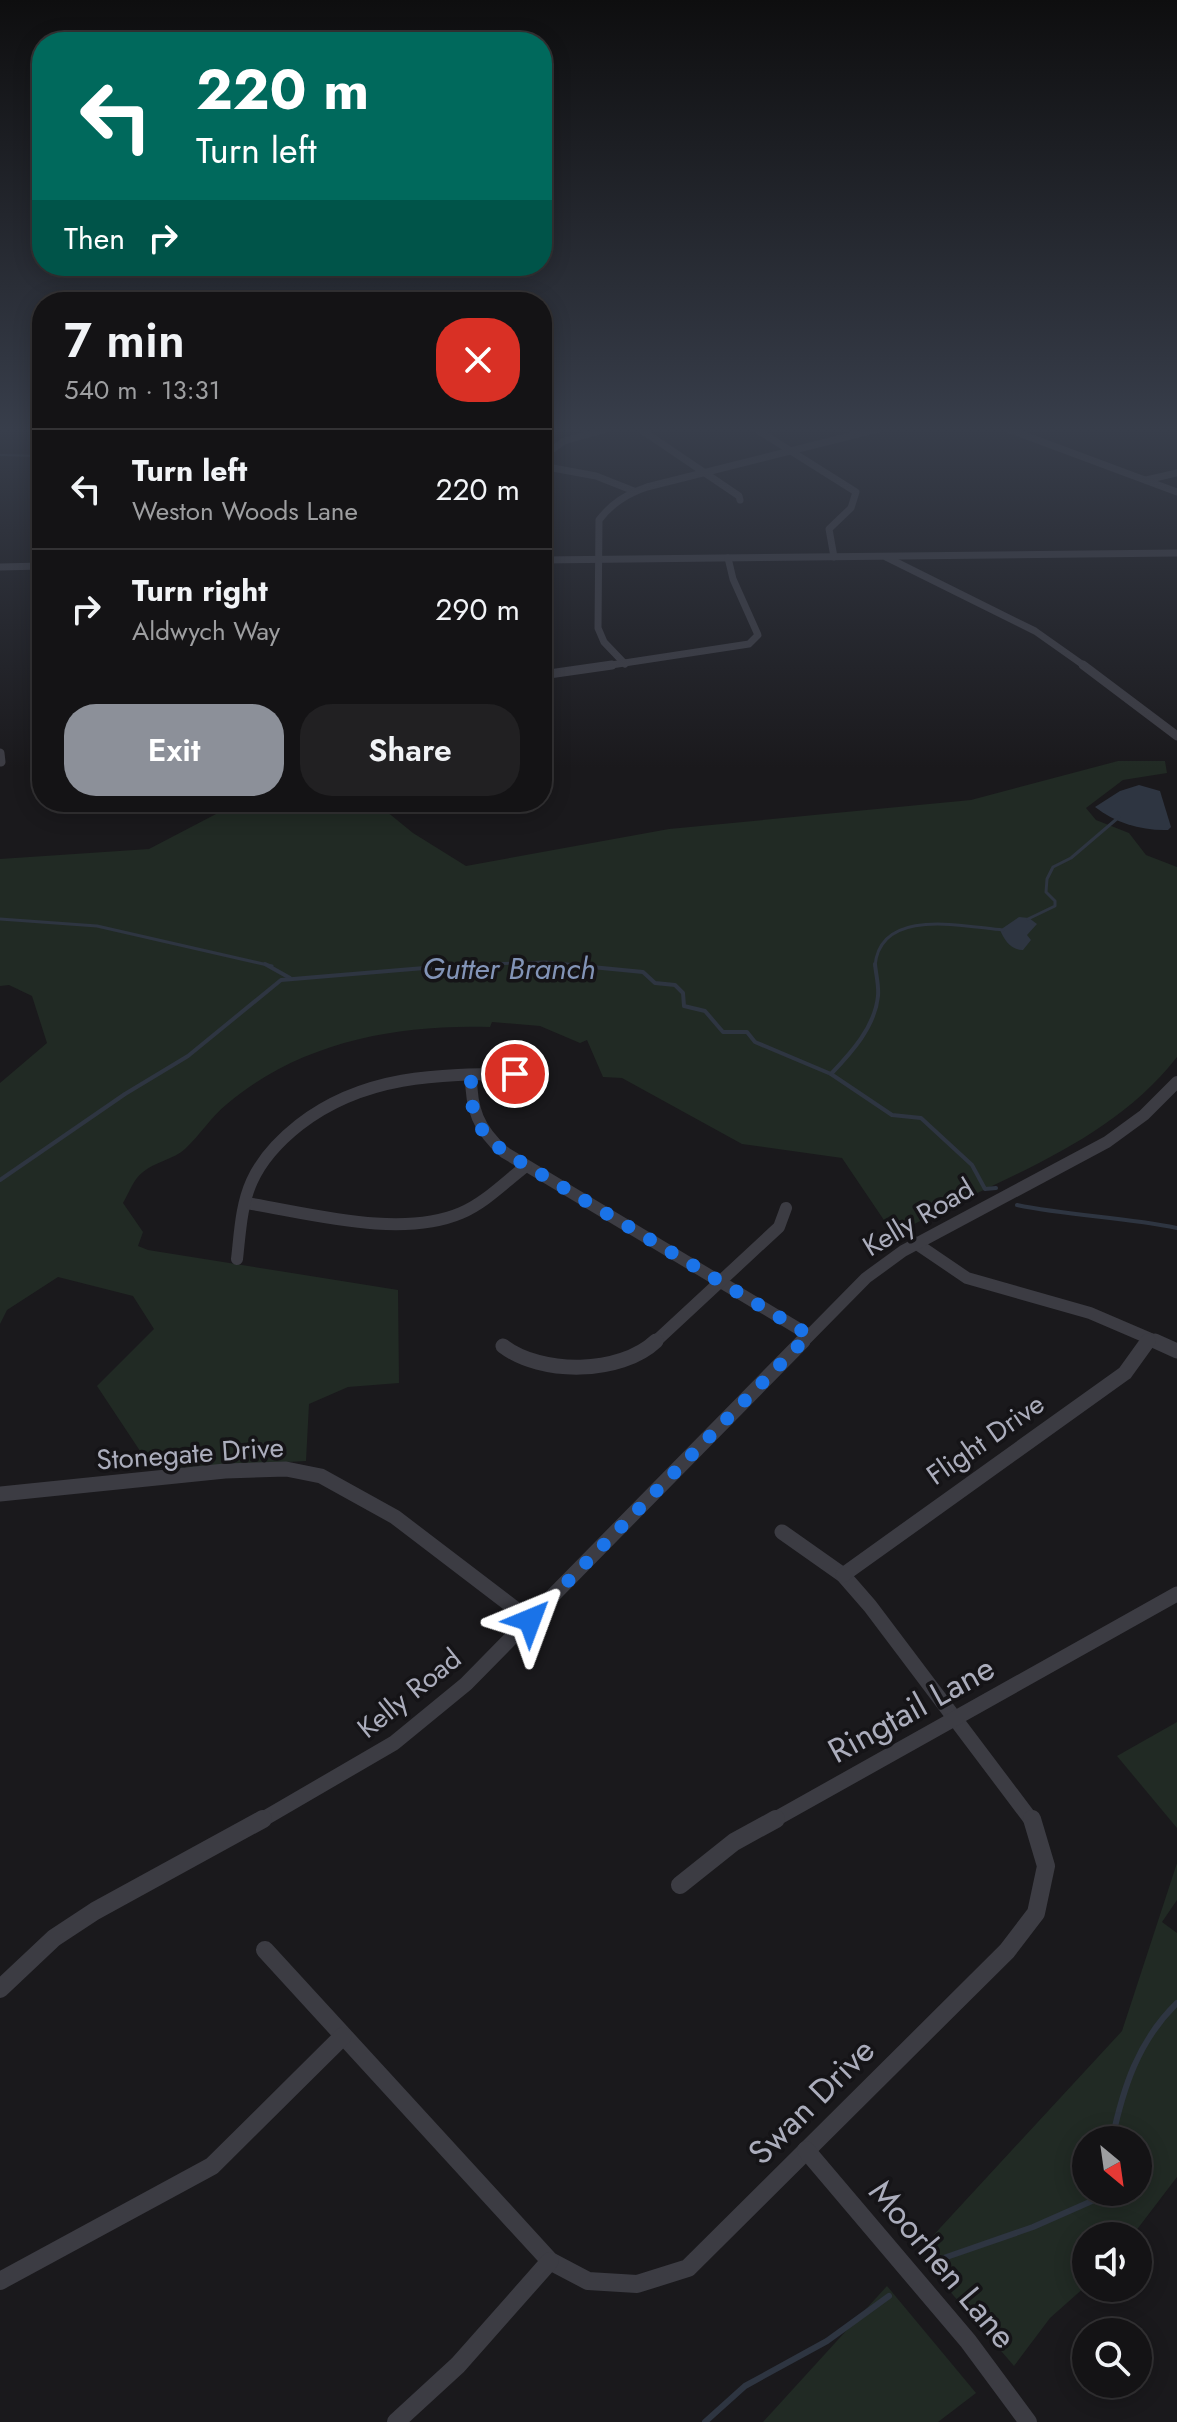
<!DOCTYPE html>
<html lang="en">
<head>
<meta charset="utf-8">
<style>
  :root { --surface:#141315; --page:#212022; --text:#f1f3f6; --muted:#9d9ea0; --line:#333234; --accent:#8c9099 }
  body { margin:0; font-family:Jost,sans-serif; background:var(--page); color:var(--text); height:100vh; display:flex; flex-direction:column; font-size:30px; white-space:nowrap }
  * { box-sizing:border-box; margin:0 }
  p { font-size:26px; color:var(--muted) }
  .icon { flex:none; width:44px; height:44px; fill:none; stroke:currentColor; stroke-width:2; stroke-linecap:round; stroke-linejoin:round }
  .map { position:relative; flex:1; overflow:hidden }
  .details { position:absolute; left:32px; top:292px; width:520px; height:520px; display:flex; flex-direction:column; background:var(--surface); border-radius:32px; box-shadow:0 4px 20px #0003,0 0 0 2px var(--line) }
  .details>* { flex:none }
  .top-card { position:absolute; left:32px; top:32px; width:520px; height:244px; border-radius:32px; box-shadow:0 4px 20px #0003,0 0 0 2px var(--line); background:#00695c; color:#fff; overflow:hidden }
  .needle { width:52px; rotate:151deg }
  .fabs { position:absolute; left:1072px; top:2126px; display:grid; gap:16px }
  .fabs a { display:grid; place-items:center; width:80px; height:80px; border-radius:50%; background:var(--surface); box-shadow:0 4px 20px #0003,0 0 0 2px var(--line); font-size:40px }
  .pin { position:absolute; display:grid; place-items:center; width:68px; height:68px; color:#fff; margin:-34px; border:4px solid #fff; border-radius:50%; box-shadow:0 2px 8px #0007 }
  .me { position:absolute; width:88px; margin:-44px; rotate:44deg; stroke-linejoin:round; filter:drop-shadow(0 0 6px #0008) }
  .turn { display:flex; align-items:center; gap:28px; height:168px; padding:0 32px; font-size:36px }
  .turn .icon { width:104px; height:104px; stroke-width:2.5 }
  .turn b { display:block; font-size:56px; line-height:68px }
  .then { display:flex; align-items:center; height:76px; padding:0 32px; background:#0003; gap:16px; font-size:30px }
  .round { display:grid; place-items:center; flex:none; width:84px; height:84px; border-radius:32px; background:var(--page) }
  .headline { display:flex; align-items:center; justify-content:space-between; height:136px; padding:0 32px }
  h1 { font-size:48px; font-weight:600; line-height:60px }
  .cta { display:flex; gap:16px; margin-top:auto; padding:16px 32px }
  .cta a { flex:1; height:92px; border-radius:32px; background:var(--accent); color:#fff; font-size:32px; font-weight:600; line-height:92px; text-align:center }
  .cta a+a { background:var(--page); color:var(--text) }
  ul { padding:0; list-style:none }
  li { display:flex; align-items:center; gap:24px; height:120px; padding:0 32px; border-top:2px solid var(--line) }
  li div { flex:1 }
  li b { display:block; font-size:30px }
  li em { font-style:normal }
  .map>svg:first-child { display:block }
  .green { fill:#212a24; fill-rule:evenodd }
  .water { fill:#2e3541 }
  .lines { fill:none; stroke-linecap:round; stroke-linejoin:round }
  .stream-far3 { stroke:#2e3541; stroke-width:2 }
  .stream-far2 { stroke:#2e3541; stroke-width:3 }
  .stream-far1 { stroke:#2e3541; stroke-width:4 }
  .stream { stroke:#2e3541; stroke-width:6 }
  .minor-far4 { stroke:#3c3c43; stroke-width:7 }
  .minor-far3 { stroke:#3c3c43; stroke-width:9 }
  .minor-far2 { stroke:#3c3c43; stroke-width:12 }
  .minor-far1 { stroke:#3c3c43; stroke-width:15 }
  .minor { stroke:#3c3c43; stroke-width:18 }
  .route { stroke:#1a73e8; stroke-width:14; stroke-dasharray:0 25.2 }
  .labels { text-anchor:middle; stroke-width:7; stroke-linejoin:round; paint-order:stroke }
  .street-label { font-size:28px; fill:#abadbc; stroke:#151417 }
  .water-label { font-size:30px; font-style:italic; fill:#8294b7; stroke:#151417 }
  .near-street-label { font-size:34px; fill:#abadbc; stroke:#151417 }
</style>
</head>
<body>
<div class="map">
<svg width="1177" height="2422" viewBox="0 0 1177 2422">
  <rect width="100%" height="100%" fill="#1a191c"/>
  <g class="green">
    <path d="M1118,761H1165L1167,773L1123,780L1086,808L1096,820L1129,833L1146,855L1177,867V1057C1106,1148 992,1180 894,1235L842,1158L742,1144L622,1078L603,1077L587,1040L580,1043L540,1026L492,1022L490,1027C397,1024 300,1042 227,1104C211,1117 200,1135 185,1149C174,1159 155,1162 143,1172C134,1178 129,1193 123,1203L143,1232L138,1246L148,1250L398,1290L399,1383L348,1387L309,1404L306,1461L152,1469L97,1386L154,1329L133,1296L58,1277L7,1310L0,1324V1083L47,1043L32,996L9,985L0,986V859L149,849L239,802H375L413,833L466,866L669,829L971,800Z"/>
    <path d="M1177,1722V1828L1117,1756Z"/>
    <path d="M1177,1863V1900L1162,1922L1177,1933V2177L1132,2236H1086V2286L1050,2318L1014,2366L917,2253L1122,2031ZM1086,2140H1138V2192H1086Z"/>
    <path d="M887,2286L976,2393L938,2422H763Z"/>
  </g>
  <g class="water">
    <path d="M1139,785L1160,791L1171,827L1168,830C1143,831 1115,823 1095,807L1120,791Z"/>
    <path d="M1019,917L1029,918L1037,924L1027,935L1031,940L1023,950C1011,950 1005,941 1000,930Z"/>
  </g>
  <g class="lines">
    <path class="stream-far3" d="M0,455L42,456"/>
    <g class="stream-far2">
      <path d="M0,919L97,926L272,966"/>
      <path d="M1028,919L1055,906V901L1046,892L1047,879L1053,867L1071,858L1119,817"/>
      <path d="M439,966L545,962L581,966"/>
      <path d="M875,966C880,906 965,927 1003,930"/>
    </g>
    <g class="stream-far1">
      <path d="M265,964L290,978"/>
      <path d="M561,964L643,972L655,983L675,985L683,993L684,1006L705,1011L723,1032H747L755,1042L831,1074L892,1115L921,1118L972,1165L985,1189L996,1188"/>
      <path d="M831,1074C851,1053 875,1027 878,996C879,985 876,975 875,964"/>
      <path d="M0,1180L125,1094L188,1056L281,980L472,964"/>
      <path d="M1017,1205C1070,1216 1124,1217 1177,1228"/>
    </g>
    <g class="stream">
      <path d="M1112,2140C1123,2088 1138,2041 1177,2003"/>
      <path d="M935,2261L1033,2227L1101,2197L1102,2192"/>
      <path d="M705,2422L745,2386L827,2341L889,2296"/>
    </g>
    <g class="minor-far4">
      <path d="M640,429L739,496L740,500"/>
      <path d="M756,429L856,492L851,508L829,529L834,557"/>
      <path d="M1008,429L1177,492"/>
      <path d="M542,457L564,441L607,429"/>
      <path d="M542,466L596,476L634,491"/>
      <path d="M1146,480L1177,473"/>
      <path d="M886,557L1035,631L1086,667"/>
      <path d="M542,560L1177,553"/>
      <path d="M0,567L42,566"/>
      <path d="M625,664L604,642L598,628L599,520C612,503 627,494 647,487L878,429"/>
      <path d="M598,667L749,644L758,635L733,579L728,558"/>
    </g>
    <g class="minor-far3">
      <path d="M1083,665L1177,736"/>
      <path d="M542,675L612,665"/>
      <path d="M0,753L1,762"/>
    </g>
    <g class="minor-far2">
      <path d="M471,1075C471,1109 478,1129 504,1152L809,1335"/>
      <path d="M246,1203C309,1213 400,1239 461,1213C485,1203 505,1182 526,1166"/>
      <path d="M914,1242L967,1278L1090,1313L1160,1343"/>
      <path d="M237,1259C240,1233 241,1205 252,1181C262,1159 280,1140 299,1125C363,1075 438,1074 515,1074"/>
      <path d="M654,1343L779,1227L786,1208"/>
      <path d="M802,1343L866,1278L903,1251L1107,1142L1144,1115L1177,1082"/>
      <path d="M1147,1343L1150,1339"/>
    </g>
    <g class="minor-far1">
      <path d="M1155,1341L1177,1351"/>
      <path d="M503,1346C541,1375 620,1375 656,1341"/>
      <path d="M0,1494L225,1471L286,1469L321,1476L395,1517L530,1620"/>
      <path d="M782,1532L843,1575L870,1606L1032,1821"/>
      <path d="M843,1575L1125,1373L1148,1341"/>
      <path d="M260,1821L394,1743L466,1684L803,1341"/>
      <path d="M772,1821L1177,1594"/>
    </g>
    <g class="minor">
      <path d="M680,1885L734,1842L776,1819"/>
      <path d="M265,1950L550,2261L588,2281L637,2284L688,2268L1007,1951L1036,1913L1046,1866L1032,1819"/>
      <path d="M0,1989L54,1938L95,1911L263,1819"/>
      <path d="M806,2150L968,2341L1028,2422"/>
      <path d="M0,2281L212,2166L343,2036"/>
      <path d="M396,2422L458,2365L550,2261"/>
    </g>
  </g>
  <linearGradient id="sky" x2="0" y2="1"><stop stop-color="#0e0e0f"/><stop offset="0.56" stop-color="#383e4b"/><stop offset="1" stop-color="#383e4b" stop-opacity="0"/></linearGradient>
  <rect width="1177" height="768" fill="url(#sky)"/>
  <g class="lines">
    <path class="route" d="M515,1074L471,1075C471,1115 473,1125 504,1152L809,1335L530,1620"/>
  </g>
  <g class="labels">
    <g class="street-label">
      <text transform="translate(918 1217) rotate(-31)" y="10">Kelly Road</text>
      <text transform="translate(985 1439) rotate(-35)" y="10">Flight Drive</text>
      <text transform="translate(190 1453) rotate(-4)" y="10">Stonegate Drive</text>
      <text transform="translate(409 1693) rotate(-39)" y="10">Kelly Road</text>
    </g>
    <g class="water-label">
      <text x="509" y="979">Gutter Branch</text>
    </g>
    <g class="near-street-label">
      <text transform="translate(911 1709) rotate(-29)" y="12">Ringtail Lane</text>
      <text transform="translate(811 2101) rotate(-45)" y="12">Swan Drive</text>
      <text transform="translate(943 2264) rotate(50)" y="12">Moorhen Lane</text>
    </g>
  </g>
</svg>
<div class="fabs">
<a><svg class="needle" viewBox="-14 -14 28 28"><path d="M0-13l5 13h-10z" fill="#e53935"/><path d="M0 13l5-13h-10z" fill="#9d9ea0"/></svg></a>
<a><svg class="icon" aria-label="sound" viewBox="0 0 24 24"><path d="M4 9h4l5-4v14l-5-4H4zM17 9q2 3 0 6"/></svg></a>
<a><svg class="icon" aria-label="search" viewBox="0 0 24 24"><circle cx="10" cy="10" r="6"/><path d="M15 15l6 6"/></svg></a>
</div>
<div class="pin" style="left:515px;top:1074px;background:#d93025"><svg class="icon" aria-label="arrive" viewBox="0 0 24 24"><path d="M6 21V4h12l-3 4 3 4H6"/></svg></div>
<svg class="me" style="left:530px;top:1620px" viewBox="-20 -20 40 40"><path d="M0-17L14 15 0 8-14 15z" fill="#1a73e8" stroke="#fff" stroke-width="4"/></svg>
<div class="top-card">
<div class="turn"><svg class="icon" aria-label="left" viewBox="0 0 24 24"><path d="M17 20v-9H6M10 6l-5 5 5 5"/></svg><div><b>220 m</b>Turn left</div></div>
<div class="then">Then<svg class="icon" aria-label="right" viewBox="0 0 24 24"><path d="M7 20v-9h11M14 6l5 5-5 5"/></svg></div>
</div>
<section class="details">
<div class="headline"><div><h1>7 min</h1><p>540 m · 13:31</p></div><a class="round" style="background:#d93025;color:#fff"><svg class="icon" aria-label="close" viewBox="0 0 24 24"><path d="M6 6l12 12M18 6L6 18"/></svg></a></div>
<ul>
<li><svg class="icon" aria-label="left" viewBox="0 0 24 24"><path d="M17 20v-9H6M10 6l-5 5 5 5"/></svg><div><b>Turn left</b><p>Weston Woods Lane</p></div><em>220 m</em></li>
<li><svg class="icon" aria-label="right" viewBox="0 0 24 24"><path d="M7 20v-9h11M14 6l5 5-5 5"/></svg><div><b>Turn right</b><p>Aldwych Way</p></div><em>290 m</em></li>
</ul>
<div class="cta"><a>Exit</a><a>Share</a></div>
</section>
</div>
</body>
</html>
